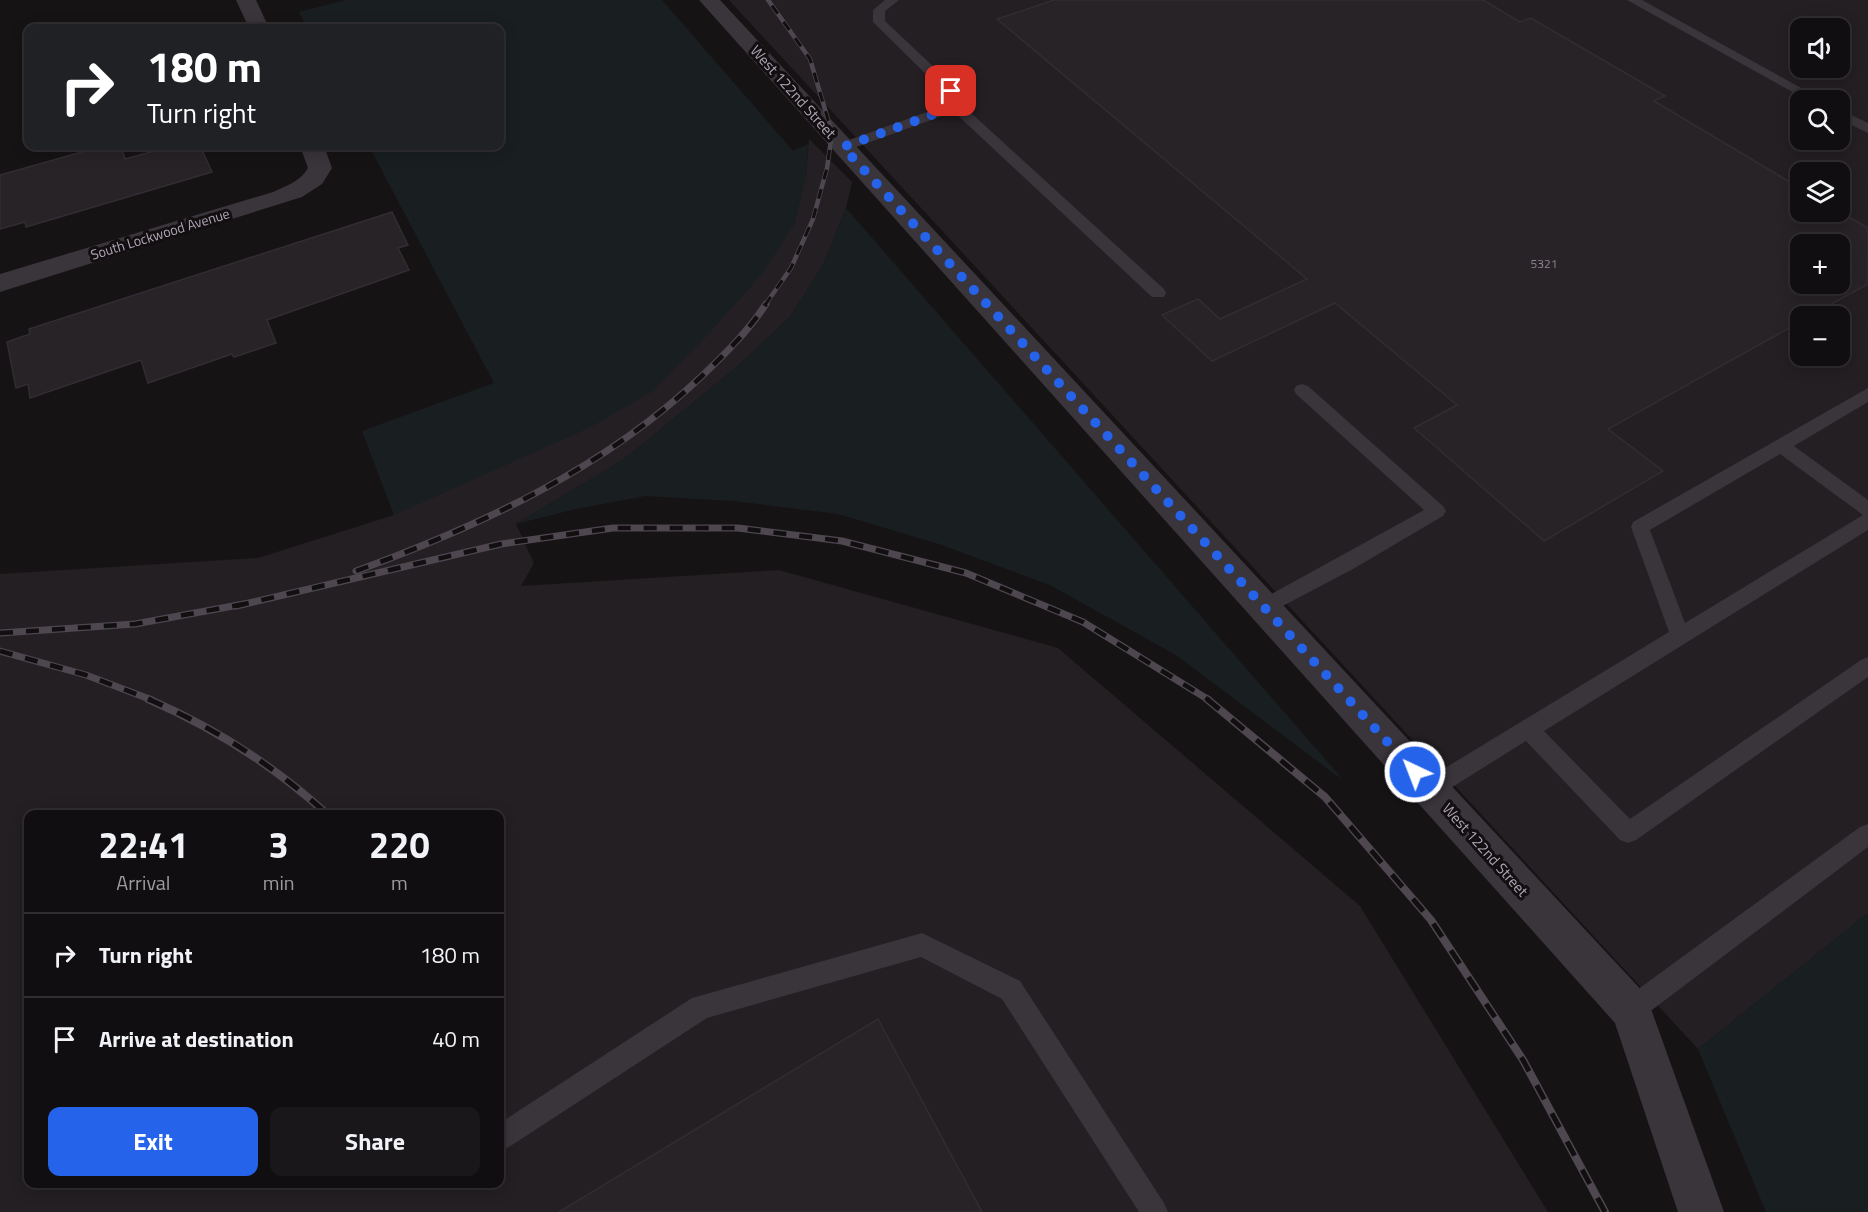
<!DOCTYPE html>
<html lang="en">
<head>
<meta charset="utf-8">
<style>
  :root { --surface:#100e10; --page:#191719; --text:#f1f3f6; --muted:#9c9c9f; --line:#302e30; --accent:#2563eb }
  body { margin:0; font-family:"Titillium Web",sans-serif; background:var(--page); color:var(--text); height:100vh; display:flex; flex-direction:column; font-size:22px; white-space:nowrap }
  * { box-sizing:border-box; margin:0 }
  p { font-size:20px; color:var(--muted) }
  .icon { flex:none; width:33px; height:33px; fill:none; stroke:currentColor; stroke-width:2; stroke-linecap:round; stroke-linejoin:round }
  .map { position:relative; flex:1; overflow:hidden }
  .sheet { position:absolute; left:24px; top:810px; width:480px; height:378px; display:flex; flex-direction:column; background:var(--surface); border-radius:12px; box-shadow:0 3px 15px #0003,0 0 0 2px var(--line) }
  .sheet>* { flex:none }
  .guide { position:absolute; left:24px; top:24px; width:480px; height:126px; border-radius:12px; box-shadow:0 3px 15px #0003,0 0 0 2px var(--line); background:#202124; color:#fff; overflow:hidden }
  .controls { position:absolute; left:1790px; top:18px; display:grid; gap:12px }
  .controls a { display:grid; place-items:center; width:60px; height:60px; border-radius:12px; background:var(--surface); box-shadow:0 3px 15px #0003,0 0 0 2px var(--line); font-size:30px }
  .pin { position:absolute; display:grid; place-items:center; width:51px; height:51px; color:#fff; margin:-26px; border-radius:12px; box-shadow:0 3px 9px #0006 }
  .me { position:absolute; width:66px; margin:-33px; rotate:317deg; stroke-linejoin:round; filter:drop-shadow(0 0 4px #0008) }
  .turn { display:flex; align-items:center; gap:21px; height:126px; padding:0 24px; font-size:27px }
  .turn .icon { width:78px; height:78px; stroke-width:2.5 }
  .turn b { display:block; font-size:42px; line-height:51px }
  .eta { display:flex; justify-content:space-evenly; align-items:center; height:102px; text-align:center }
  .eta b { font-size:36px; font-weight:700; line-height:42px }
  .action { display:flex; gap:12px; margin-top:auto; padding:12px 24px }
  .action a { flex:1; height:69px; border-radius:12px; background:var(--accent); color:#fff; font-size:24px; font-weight:700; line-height:69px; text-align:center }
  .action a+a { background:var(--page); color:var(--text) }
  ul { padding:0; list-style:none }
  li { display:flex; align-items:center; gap:18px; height:84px; padding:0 24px; border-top:2px solid var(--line) }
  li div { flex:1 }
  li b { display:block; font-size:22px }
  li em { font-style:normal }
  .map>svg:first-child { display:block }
  .built { fill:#231f23; fill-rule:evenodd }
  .green { fill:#191f21 }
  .building { fill:#272327; stroke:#322d32; stroke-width:1.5; fill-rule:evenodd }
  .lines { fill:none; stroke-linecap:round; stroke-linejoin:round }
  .service { fill:#3a343b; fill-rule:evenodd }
  .minor { fill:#3a343b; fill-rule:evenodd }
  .tertiary { fill:#3a343b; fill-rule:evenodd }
  .rail-far2-casing { stroke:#4e4750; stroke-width:4.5 }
  .rail-far1-casing { stroke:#4e4750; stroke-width:7 }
  .rail-casing { stroke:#4e4750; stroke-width:8 }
  .rail-far2 { stroke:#110f10; stroke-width:3; stroke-dasharray:10; stroke-linecap:butt }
  .rail-far1 { stroke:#110f10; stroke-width:4.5; stroke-dasharray:13; stroke-linecap:butt }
  .rail { stroke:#110f10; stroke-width:5; stroke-dasharray:16; stroke-linecap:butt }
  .route { stroke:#2563eb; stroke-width:10; stroke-dasharray:0 18 }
  .labels { text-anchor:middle; stroke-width:6; stroke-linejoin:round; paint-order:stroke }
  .number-label { font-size:12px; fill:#8f8493 }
  .far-street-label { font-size:14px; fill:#b2a4b7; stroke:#110f10 }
  .street-label { font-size:15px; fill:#b2a4b7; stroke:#110f10 }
</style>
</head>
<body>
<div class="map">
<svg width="1868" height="1212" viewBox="0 0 1868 1212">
  <rect width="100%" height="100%" fill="#161315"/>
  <g class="built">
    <path d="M729,0H1868V913L1698,1049ZM1800,28H1839V68H1800ZM1800,100H1839V140H1800ZM1800,172H1839V212H1800ZM1800,244H1839V284H1800ZM1800,316H1839V356H1800Z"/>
    <path d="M809,139L852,182L846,208L823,265L790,317L738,366L623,460L516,524L534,563L521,586L779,570L1058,648L1360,906L1548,1212H0V574L258,558L394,515L806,176ZM28,814H500V1184H28Z"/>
  </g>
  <g class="green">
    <path d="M346,0H662L793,151L808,144L806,176L795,223L762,274L710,332L653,391L591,427L394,515L362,431L494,383L369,146H500V28H307L299,12Z"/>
    <path d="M846,208L1344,781L1176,655L1050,585L939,544L838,514L735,501L645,496L576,509L516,524L623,460L738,366L790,317L823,265Z"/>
    <path d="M1868,913V1212H1766L1698,1049Z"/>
  </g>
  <g class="building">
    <path d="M1054,0H1483L1520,22L1531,18L1665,96L1654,101L1800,188V212L1839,211L1868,228V284L1810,316H1800V322L1608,429L1663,471L1544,541L1414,428L1457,405L1335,303L1212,361L1162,315L1198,299L1220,319L1307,279L997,19ZM1800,244H1839V284H1800Z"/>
    <path d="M103,146H121L125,159L173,146H200L212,172L26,227L25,222L0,229V175Z"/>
    <path d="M392,212L408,245L398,248L409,270L267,320L276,343L234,357L232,354L148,383L141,360L30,398L28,384L16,388L7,342L30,334L29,329Z"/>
    <path d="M878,1019L982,1212H559Z"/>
  </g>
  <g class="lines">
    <g class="service">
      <path d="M885,0H899L885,11V21L956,88L959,102L1164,289L1166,293L1164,297H1152L952,110L945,115L848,150H838L836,147L838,144L935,109L945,102L944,92L873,22V10Z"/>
      <path d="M1627,0H1642L1823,100H1807Z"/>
      <path d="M1839,109L1868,123V133L1839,119Z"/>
      <path d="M1302,384L1308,386L1443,506L1446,511L1443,516L1353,569L1264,616L1257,614L1254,608L1257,602L1424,510L1296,394L1294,390L1296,386Z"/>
      <path d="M1868,388V402L1794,446L1868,500V530L1544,731L1630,819L1861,660L1868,657V677L1636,840L1628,843L1620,840L1526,741L1438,796L1430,799L1422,796L1419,789L1422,782L1669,632L1631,527L1633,522ZM1780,454L1863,515L1685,623L1650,530Z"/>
      <path d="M1868,824V847L1640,1019L1631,1022L1622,1019L1619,1010L1622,1001L1860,827Z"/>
      <path d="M922,933L1020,981L1164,1203L1168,1212H1139L1002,999L921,957L707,1018L509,1147L500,1151V1123L692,998Z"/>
    </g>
    <g class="minor">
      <path d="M236,0H256L269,28H249Z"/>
      <path d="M300,146H324L332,168L322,184L302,197L0,292V274L273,192C286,186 301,181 308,168Z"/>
    </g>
    <path class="tertiary" d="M699,0H720L1646,995L1724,1212H1678L1615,1023Z"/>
    <defs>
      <path id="rail-far2" d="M765,305L791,268L813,219L827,168L832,133L810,59L768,0"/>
      <g id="rail-far1">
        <path d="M356,571C482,525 604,469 703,375C726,353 749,330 766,304"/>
        <path d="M236,606L501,544L613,528H738L842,541L966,573L1083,622L1209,700"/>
        <path d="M0,633L135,624L244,604"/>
        <path d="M0,651L86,675L152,700"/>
      </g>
      <g id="rail">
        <path d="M148,699C215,728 273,765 327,814"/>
        <path d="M1207,699L1325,797L1431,920L1523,1060L1605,1212"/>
      </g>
    </defs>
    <use href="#rail-far2" class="rail-far2-casing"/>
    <use href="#rail-far1" class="rail-far1-casing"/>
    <use href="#rail" class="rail-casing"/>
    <use href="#rail-far2" class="rail-far2"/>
    <use href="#rail-far1" class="rail-far1"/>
    <use href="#rail" class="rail"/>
  </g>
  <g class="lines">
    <path class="route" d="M951,91L952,103L940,112L843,147L1415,772"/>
  </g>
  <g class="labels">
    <g class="number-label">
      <text x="1544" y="268">5321</text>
    </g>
    <g class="far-street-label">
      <text transform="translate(160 234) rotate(-17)" y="5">South Lockwood Avenue</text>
    </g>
    <g class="street-label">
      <text transform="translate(793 92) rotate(48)" y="5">West 122nd Street</text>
      <text transform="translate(1485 850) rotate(48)" y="5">West 122nd Street</text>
    </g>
  </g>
</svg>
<div class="controls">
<a><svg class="icon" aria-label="sound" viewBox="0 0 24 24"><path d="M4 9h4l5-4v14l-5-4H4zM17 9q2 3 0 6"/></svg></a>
<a><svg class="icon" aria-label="search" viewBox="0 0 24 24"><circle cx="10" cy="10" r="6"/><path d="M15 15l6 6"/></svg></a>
<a><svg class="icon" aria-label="layers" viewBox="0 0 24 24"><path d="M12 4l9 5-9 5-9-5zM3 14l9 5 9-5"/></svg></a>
<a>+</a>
<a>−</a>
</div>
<div class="pin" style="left:951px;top:91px;background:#d93025"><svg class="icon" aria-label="arrive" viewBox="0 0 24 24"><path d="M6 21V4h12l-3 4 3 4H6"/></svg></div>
<svg class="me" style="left:1415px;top:772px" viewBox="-20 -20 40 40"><circle r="17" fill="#2563eb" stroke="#fff" stroke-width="3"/><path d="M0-11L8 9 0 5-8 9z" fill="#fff"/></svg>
<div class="guide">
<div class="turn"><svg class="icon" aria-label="right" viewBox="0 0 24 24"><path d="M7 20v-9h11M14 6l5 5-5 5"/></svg><div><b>180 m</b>Turn right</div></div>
</div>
<section class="sheet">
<div class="eta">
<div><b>22:41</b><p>Arrival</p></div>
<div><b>3</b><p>min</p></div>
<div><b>220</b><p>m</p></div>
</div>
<ul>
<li><svg class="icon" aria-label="right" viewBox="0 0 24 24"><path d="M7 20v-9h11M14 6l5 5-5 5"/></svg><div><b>Turn right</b></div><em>180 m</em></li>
<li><svg class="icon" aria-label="arrive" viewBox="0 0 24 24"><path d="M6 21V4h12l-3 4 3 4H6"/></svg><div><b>Arrive at destination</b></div><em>40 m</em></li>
</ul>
<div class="action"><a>Exit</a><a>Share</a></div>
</section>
</div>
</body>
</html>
